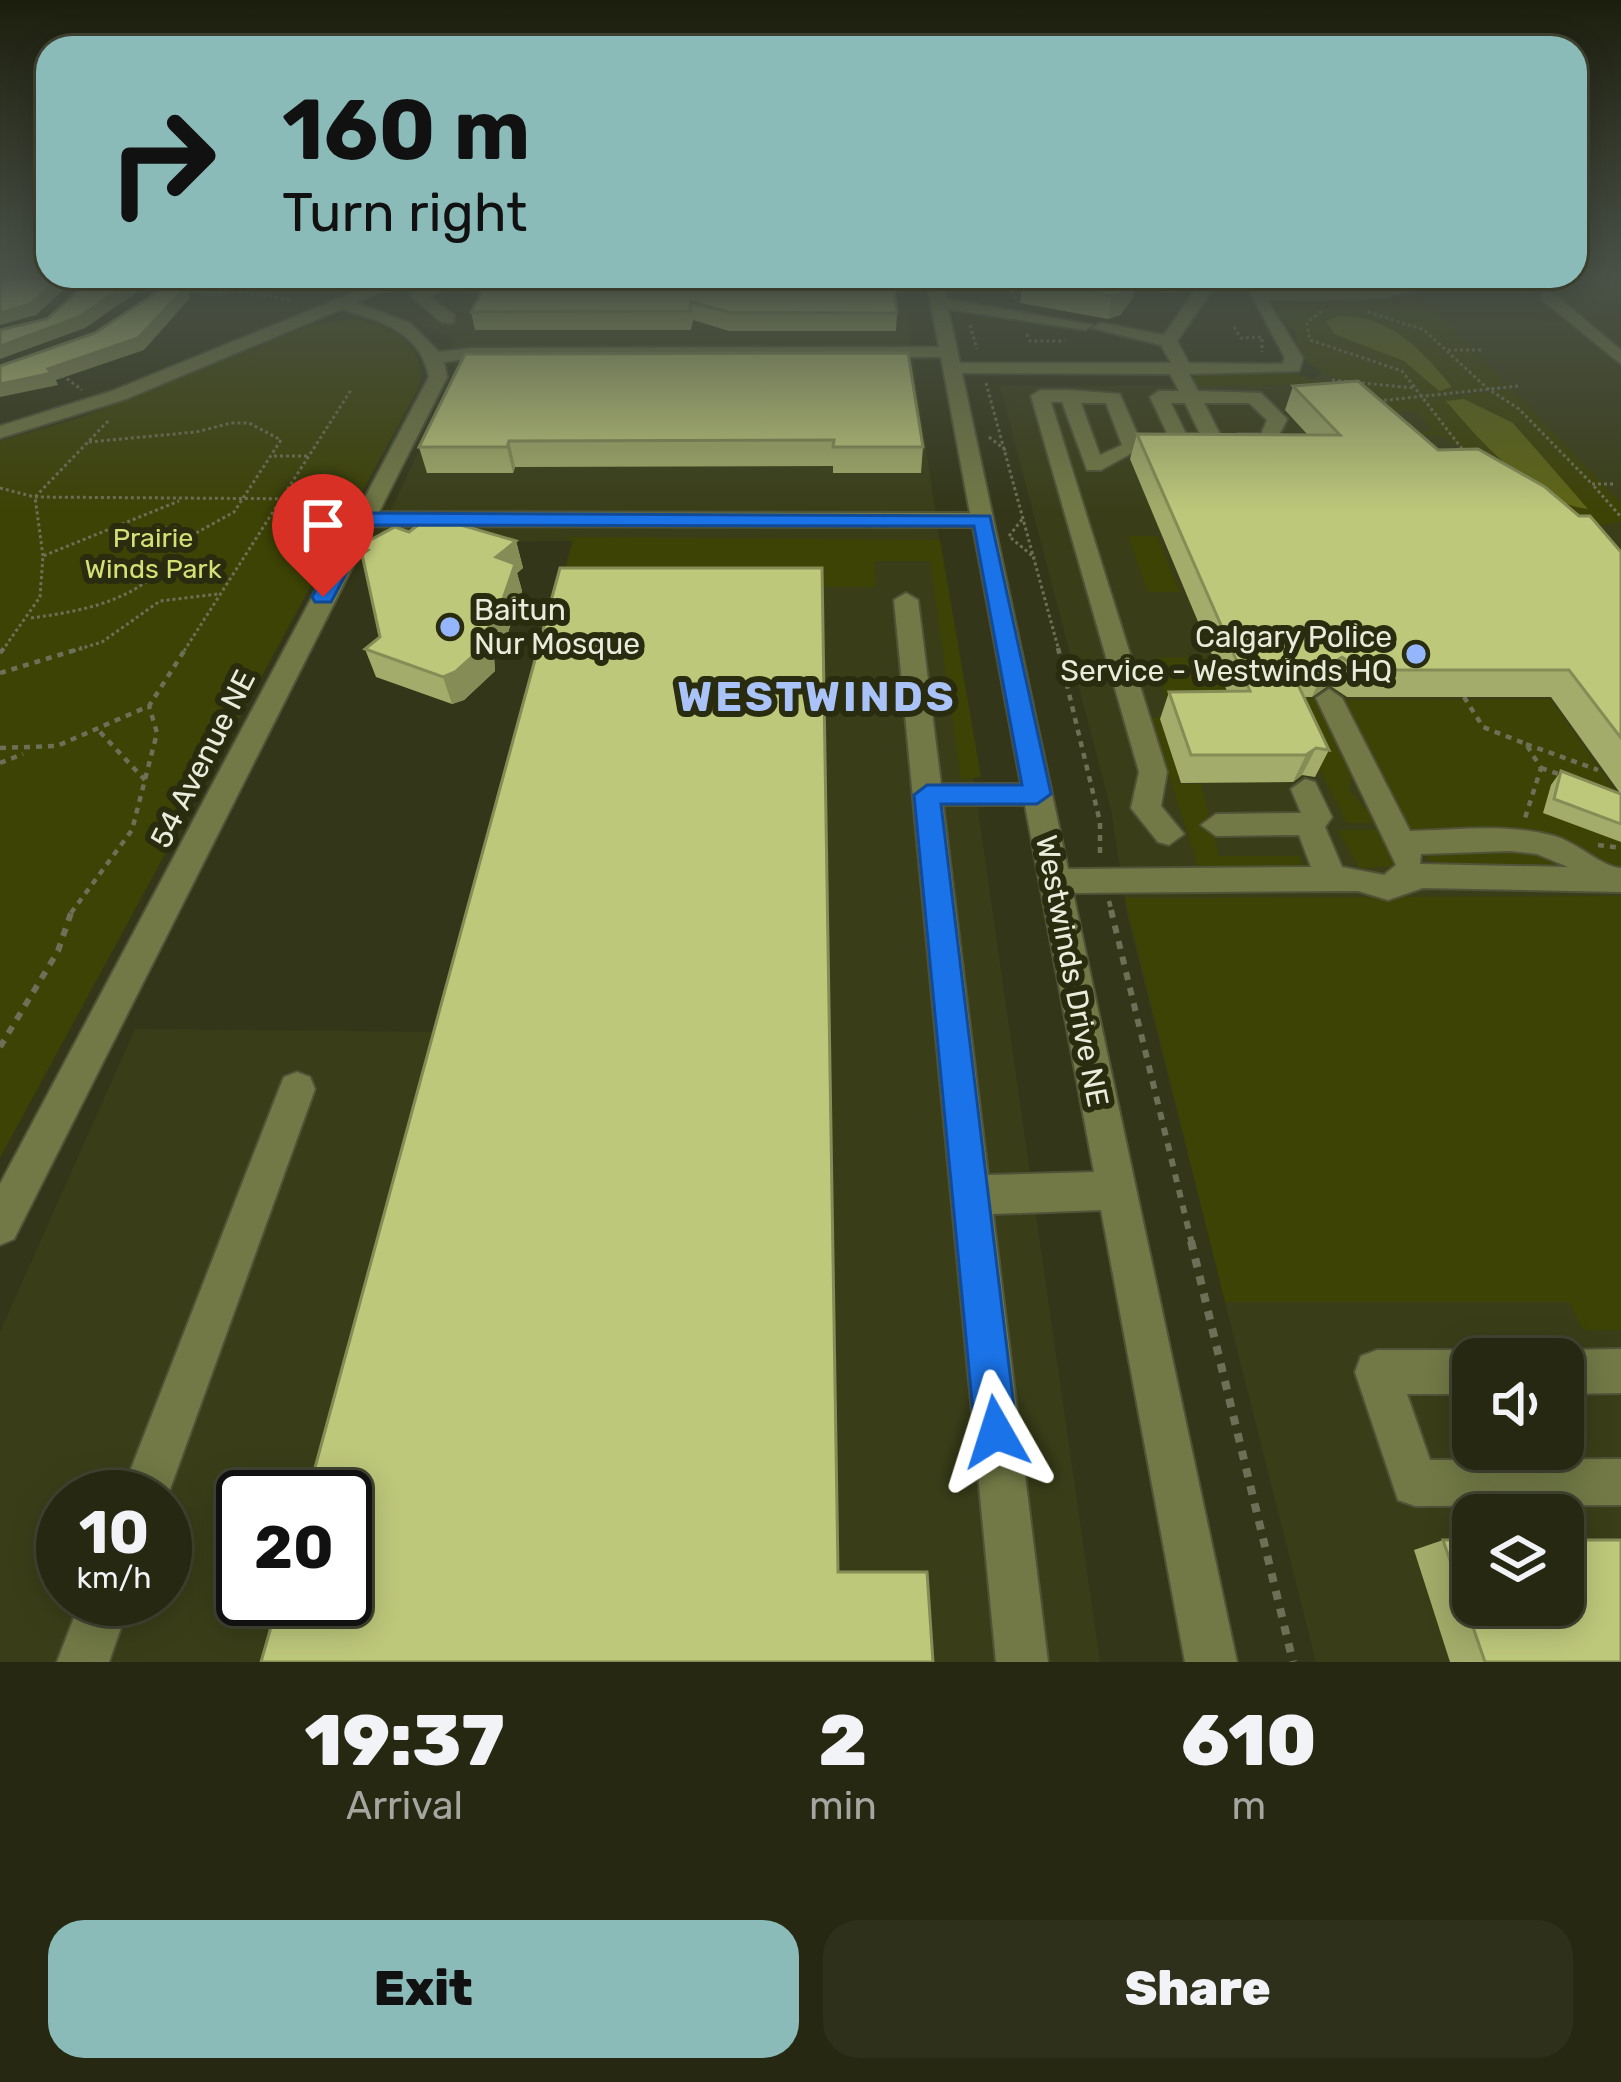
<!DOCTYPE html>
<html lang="en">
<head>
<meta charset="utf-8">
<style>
  :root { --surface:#262812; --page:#2e301b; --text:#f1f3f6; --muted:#a4a69f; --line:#424432; --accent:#8bbbb9 }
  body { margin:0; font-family:Rubik,sans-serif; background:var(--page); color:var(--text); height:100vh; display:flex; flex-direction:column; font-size:45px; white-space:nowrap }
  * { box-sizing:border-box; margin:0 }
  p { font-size:39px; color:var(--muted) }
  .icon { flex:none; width:66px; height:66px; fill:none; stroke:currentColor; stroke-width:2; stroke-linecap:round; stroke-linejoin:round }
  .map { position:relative; height:1662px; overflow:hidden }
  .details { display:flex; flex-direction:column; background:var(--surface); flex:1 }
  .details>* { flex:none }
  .top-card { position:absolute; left:36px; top:36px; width:1551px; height:252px; border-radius:36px; box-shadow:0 6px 30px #0003,0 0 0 3px var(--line); background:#8bbbb9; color:#111; overflow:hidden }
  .controls { position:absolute; left:1452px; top:1338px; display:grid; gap:24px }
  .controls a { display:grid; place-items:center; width:132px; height:132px; border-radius:24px; background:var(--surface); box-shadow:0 6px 30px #0003,0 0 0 3px var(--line); font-size:60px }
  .speed { position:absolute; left:36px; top:1470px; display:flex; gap:24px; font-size:60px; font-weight:700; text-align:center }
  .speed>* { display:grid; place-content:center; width:156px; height:156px; border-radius:50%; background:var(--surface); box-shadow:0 6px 30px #0003,0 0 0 3px var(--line); line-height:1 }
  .speed small { font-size:30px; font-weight:400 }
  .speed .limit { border:6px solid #111; border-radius:18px; background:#fff; color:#111 }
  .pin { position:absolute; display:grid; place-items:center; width:102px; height:102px; color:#fff; margin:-123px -51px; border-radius:50% 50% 50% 0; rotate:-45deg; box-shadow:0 0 12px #0007 }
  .pin .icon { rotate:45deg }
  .me { position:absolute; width:132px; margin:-66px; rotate:354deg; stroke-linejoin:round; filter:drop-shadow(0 0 9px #0008) }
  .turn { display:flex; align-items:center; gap:42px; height:252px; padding:0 48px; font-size:54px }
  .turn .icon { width:156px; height:156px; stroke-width:2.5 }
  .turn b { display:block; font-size:84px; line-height:102px }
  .eta { display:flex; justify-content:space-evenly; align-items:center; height:204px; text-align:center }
  .eta b { font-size:72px; font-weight:800; line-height:84px }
  .primary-button { display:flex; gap:24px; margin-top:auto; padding:24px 48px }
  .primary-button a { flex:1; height:138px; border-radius:36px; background:var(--accent); color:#111; font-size:48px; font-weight:800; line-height:138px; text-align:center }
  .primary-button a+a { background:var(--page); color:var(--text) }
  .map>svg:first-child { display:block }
  .built { fill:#3a3e18; fill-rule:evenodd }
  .green { fill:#3d4205 }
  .water { fill:#5e6514 }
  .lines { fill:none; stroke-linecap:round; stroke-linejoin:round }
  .minor-casing { stroke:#505337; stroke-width:4 }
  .path-far3 { stroke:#6d7056; stroke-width:3; stroke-dasharray:3 3; stroke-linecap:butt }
  .path-far2 { stroke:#6d7056; stroke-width:4.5; stroke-dasharray:6 6; stroke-linecap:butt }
  .path-far1 { stroke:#6d7056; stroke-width:6; stroke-dasharray:8 8; stroke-linecap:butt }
  .path { stroke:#6d7056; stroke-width:8; stroke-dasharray:9 9; stroke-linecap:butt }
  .minor { fill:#727946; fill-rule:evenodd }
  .wall { fill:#a3ac6a }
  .shaded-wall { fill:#858c56 }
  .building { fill:#bec87b; stroke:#858c56; stroke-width:3 }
  .route { fill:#1a73e8; stroke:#114b97; stroke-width:3 }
  .poi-dot { fill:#95b6fd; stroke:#292c0e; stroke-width:4.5 }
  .labels { text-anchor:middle; stroke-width:12; stroke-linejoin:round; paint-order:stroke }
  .far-park-label { font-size:27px; fill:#d4e076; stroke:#292c0e }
  .poi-label { font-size:30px; fill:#e9ecda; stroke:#292c0e; text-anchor:start }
  .street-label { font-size:30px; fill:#e9ecda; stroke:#292c0e }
  .district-label { font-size:42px; font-weight:bold; letter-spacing:3px; fill:#a9c2f7; stroke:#292c0e }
</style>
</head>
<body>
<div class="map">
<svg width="1621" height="1662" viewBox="0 0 1621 1662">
  <rect width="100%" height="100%" fill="#333618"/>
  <g class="built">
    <path d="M477,279H902L1100,1662H0V1332L135,1029L440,1032L572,541L375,543L456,373L451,344L458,340L410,320L463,301ZM63,1497H165V1599H63ZM243,1497H345V1599H243Z"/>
    <path d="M1432,279H1621V1662H1316L1127,914L1111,810L1000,386H1307L1326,368L1284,297H1398L1443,284ZM1473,1359H1563V1449H1473ZM1473,1515H1563V1605H1473Z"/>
  </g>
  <g class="green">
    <path d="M1459,279H1621V289L1428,290Z"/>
    <path d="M1418,295L1508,385C1466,388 1415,410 1374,399C1363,396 1353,384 1341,380C1313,368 1298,361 1296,333L1267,303L1279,298Z"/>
    <path d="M356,319C393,327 428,344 419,387L0,1158V441L82,417L315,324Z"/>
    <path d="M1204,373H1293L1332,385L1194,386L1193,377Z"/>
    <path d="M1511,388L1621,503V522L1589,527L1451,441L1437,435L1397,436L1394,432L1432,431L1417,412H1378L1370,402L1421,401Z"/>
    <path d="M1128,536H1157L1180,592H1148Z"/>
    <path d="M564,537L940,540L981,777L961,780L930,561H874L876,587H561L573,540Z"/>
    <path d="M1212,657L1229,699L1259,698L1267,718H1160L1181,784H1201L1219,856H1300L1303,867H1198L1151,718L1173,716L1162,685L1138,672L1158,658Z"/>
    <path d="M1317,698L1353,771L1348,789L1379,823H1347L1284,699Z"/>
    <path d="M1550,699L1621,799V867H1604L1534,837L1527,829L1418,836L1409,830L1342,700Z"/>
    <path d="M1338,830H1382L1396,866L1359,868Z"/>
    <path d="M1428,850H1555L1583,868H1447L1427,859Z"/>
    <path d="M1621,896V1330H1583L1569,1302H1225L1125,898Z"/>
  </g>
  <g class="water">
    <path d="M1338,316C1390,315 1421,349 1452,387L1439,391L1404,361L1334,334L1326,321Z"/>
    <path d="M1464,399L1513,423L1588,509C1536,504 1478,439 1446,401Z"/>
  </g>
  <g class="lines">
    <defs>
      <g id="minor">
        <path d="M387,279H409L356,303L410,323L439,352L472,348L939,347L926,279H942L946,299L1093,325L1085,330L948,309L960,363H1171L1161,345L1092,328L1101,323L1164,335L1203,279H1288L1280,284L1215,286L1177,341L1189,363L1282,364L1285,358L1250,292L1384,288L1426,279H1457L1384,298L1267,300L1303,358L1299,371L1189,374L1198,391L1261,393L1287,419C1276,447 1255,458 1228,440L1238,434H1261L1267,420L1249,403H1204L1223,440L1220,444H1172L1150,397L1159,391H1179L1170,374L962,373L1068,869L1311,867L1299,835L1216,836L1201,825L1216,814L1301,813L1291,789L1305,779L1315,782L1332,817L1325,827L1342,867L1384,875L1396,865L1316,698L1329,689L1342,698L1410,831C1458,830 1507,823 1554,836C1577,842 1603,868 1621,868V892L1423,888L1388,900L1358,891L1073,893L1237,1662H1185L1101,1210L993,1214L1048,1662H996L894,600L906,593L918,600L941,784H1021L973,527L373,526L14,1239L0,1245V1184L429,377C420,331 382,322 342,309L126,399L0,438V426L112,391ZM941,357L970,513L379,512L447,377L444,362L472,358ZM1171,403H1185L1200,434H1186ZM943,805H1025L1094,1172L988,1175ZM1510,851L1537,854L1568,867L1420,864L1421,854Z"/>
        <path d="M438,279H458L430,297L454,315V323H442L411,296Z"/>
        <path d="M164,283L221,284L229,289L221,294L158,291V285Z"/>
        <path d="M1542,294H1554L1621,350V364L1542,300Z"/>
        <path d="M1069,390L1120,394L1143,447L1101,470H1087L1062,402H1051L1167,772L1161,806L1184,834L1169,845L1158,842L1131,808L1139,772L1031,396L1040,390ZM1081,403H1106L1122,445L1100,455Z"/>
        <path d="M297,1072L310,1077L315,1089L165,1503V1497H120L279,1089L284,1077Z"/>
        <path d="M1621,1349V1393L1563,1394V1359H1546L1563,1350Z"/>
        <path d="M1377,1350H1473L1489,1356L1473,1359V1394H1407L1430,1460L1621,1459V1505L1415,1506L1398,1500L1355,1372L1361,1356Z"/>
        <path d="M81,1599H131L109,1662H57Z"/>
      </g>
    </defs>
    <use href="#minor" class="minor-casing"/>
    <g class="path-far3">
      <path d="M1009,279L1016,301"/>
      <path d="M1131,284L1179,292"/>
      <path d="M239,292L292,300"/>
      <path d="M1321,311L1307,323L1310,340L1402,371L1463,450"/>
      <path d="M1368,312L1424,330L1487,388L1519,409L1592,484"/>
      <path d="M970,325L977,349"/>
      <path d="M1234,327L1241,338L1262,337V352"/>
      <path d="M1027,334L1030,341H1065"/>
      <path d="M1448,350H1482"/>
      <path d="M62,375L82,390"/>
      <path d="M1332,380L1414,388"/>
      <path d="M986,383L1059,651"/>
      <path d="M1378,401L1518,386"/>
      <path d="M989,437L1008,452"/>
      <path d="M89,442L196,432L231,423H249L281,440L234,512L178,543"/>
      <path d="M274,456H308"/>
      <path d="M1613,484H1592L1621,517"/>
      <path d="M0,488L35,497L317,499L344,510"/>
      <path d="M1009,536L1024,517"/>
      <path d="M1011,538L1035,558"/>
      <path d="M43,556L35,497L110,419"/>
      <path d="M31,618C89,610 149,599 179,544L165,527"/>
      <path d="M2,651L40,597L43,556L179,501"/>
      <path d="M73,651L102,642L160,601L218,594"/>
      <path d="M184,651L351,390"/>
    </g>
    <g class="path-far2">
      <path d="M1058,648L1100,822V855"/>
      <path d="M0,653L4,648"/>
      <path d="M0,673L82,648"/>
      <path d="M1464,697L1483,727L1526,744L1541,768L1525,818"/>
      <path d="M100,732L145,780"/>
      <path d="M1526,744L1598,770"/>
      <path d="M0,748L57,746L149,706L186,648"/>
      <path d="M0,763L23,754"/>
      <path d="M1541,768L1564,776"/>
      <path d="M1598,845L1621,848"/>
      <path d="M1109,901L1112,913"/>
      <path d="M71,913L132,830L157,733L149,706"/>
    </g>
    <g class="path-far1">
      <path d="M1111,910L1192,1244"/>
      <path d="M0,1047L58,951L72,910"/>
    </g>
    <path class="path" d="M1191,1241L1293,1662"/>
    <use href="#minor" class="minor"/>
  </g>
  <g class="wall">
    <path d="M488,279L897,313L896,331H729L693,320L691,330H475L471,312Z"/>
    <path d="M1023,280L1133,298L1120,315L1108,319L1020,303Z"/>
    <path d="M908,353L923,447L921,473H833V466L515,467L513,473H427L419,447Z"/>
    <path d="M1293,386L1438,450L1621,552V842L1543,813L1551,785L1561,771L1620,793L1551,697H1347L1329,685L1312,697H1304L1329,750L1315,777L1302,775L1293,782L1181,783L1160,719L1169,692L1227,691L1130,459L1137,434H1307L1285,410Z"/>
    <path d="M409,532L516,541L523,568L517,573L522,591L502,650L494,657L495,671L464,700L452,704L376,677L365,649L380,637L359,546Z"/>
    <path d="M1443,1540L1621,1662H1450L1414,1550Z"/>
  </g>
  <g class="shaded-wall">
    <path d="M59,279H76L36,315L0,325V313Z"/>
    <path d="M136,279H156L85,328L0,359V346Z"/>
    <path d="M1135,279H1137L1133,298L1120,315L1108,319L1112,296Z"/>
    <path d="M186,287L190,298L144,350L56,380L58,385L0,397V384L48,369Z"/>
    <path d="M509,441L515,467L513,473L507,447Z"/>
    <path d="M516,541L523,568L517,573L522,591L502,650L494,657L495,671L464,700L452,704L443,677L486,630L496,557Z"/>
    <path d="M1342,657L1329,685L1312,697L1324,670Z"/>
    <path d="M1316,748L1302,775L1293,782L1306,755Z"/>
  </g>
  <g class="building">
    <path d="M5,279H59L30,304L0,313V282Z"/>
    <path d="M91,279H136L79,317L0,346V330L47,319Z"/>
    <path d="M488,279H893L897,313L728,312L691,302L690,311L471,312Z"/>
    <path d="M1024,279H1135L1125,292L1112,296Z"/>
    <path d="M165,287H186L138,338L48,369L52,373L0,384V366L95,333Z"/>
    <path d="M908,353L923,447H833L834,440L509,441L507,447H419L465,354Z"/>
    <path d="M1358,381L1438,450L1478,449L1545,487L1579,516H1590L1621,552V738L1569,670H1360L1342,657L1324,670H1291L1329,750L1316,748L1306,755H1191L1169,692L1250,691L1137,434L1340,435L1293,386Z"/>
    <path d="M430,516L516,541L496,557L515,564L495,622L486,630L487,643L455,672L443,677L365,649L380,637L362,554L368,550L359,546L395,527L409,532Z"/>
    <path d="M560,568H822L838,1572H927L933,1662H261L279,1599H345V1497H307Z"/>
    <path d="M1561,771L1621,794V824L1554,799Z"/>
    <path d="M1443,1540H1473V1605H1563V1540H1621V1662H1485Z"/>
  </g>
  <linearGradient id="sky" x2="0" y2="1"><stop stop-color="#1c1e0d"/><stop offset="0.54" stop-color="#4a5248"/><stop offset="1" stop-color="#4a5248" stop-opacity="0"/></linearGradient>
  <rect width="1621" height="512" fill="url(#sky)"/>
  <path class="route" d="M365,513L990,516L1051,794L1037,804H941L1017,1432L1011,1447L996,1453L981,1447L975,1432L914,795L927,785H1022L974,526L372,525L331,602H315L312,597L355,519Z"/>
  <g class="poi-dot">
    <circle cx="450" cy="627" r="12"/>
    <circle cx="1416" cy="654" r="12"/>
  </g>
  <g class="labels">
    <g class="far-park-label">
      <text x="153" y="547">Prairie<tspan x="153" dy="31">Winds Park</tspan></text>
    </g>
    <g class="poi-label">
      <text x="474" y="620">Baitun<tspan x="474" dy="34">Nur Mosque</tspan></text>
      <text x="1392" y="647" text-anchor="end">Calgary Police<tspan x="1392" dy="34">Service - Westwinds HQ</tspan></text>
    </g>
    <g class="street-label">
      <text transform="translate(203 759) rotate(-63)" y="10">54 Avenue NE</text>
      <text transform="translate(1072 971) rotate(79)" y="10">Westwinds Drive NE</text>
    </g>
    <g class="district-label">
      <text x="817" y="711">WESTWINDS</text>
    </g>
  </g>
</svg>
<div class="controls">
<a><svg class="icon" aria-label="sound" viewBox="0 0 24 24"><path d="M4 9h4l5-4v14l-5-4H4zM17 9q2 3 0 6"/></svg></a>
<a><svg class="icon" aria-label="layers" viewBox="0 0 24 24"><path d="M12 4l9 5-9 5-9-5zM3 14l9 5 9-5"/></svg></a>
</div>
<div class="speed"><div>10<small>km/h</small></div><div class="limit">20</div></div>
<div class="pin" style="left:323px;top:597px;background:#d93025"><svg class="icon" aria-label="arrive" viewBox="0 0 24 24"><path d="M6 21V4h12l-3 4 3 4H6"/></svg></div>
<svg class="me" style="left:996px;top:1432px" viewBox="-20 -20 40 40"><path d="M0-17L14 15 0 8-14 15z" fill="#1a73e8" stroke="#fff" stroke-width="4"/></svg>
<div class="top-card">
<div class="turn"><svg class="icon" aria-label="right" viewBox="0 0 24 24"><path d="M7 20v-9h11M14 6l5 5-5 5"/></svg><div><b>160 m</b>Turn right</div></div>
</div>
</div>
<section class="details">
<div class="eta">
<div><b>19:37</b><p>Arrival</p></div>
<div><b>2</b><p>min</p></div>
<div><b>610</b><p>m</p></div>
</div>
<div class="primary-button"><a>Exit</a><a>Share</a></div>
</section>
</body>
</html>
